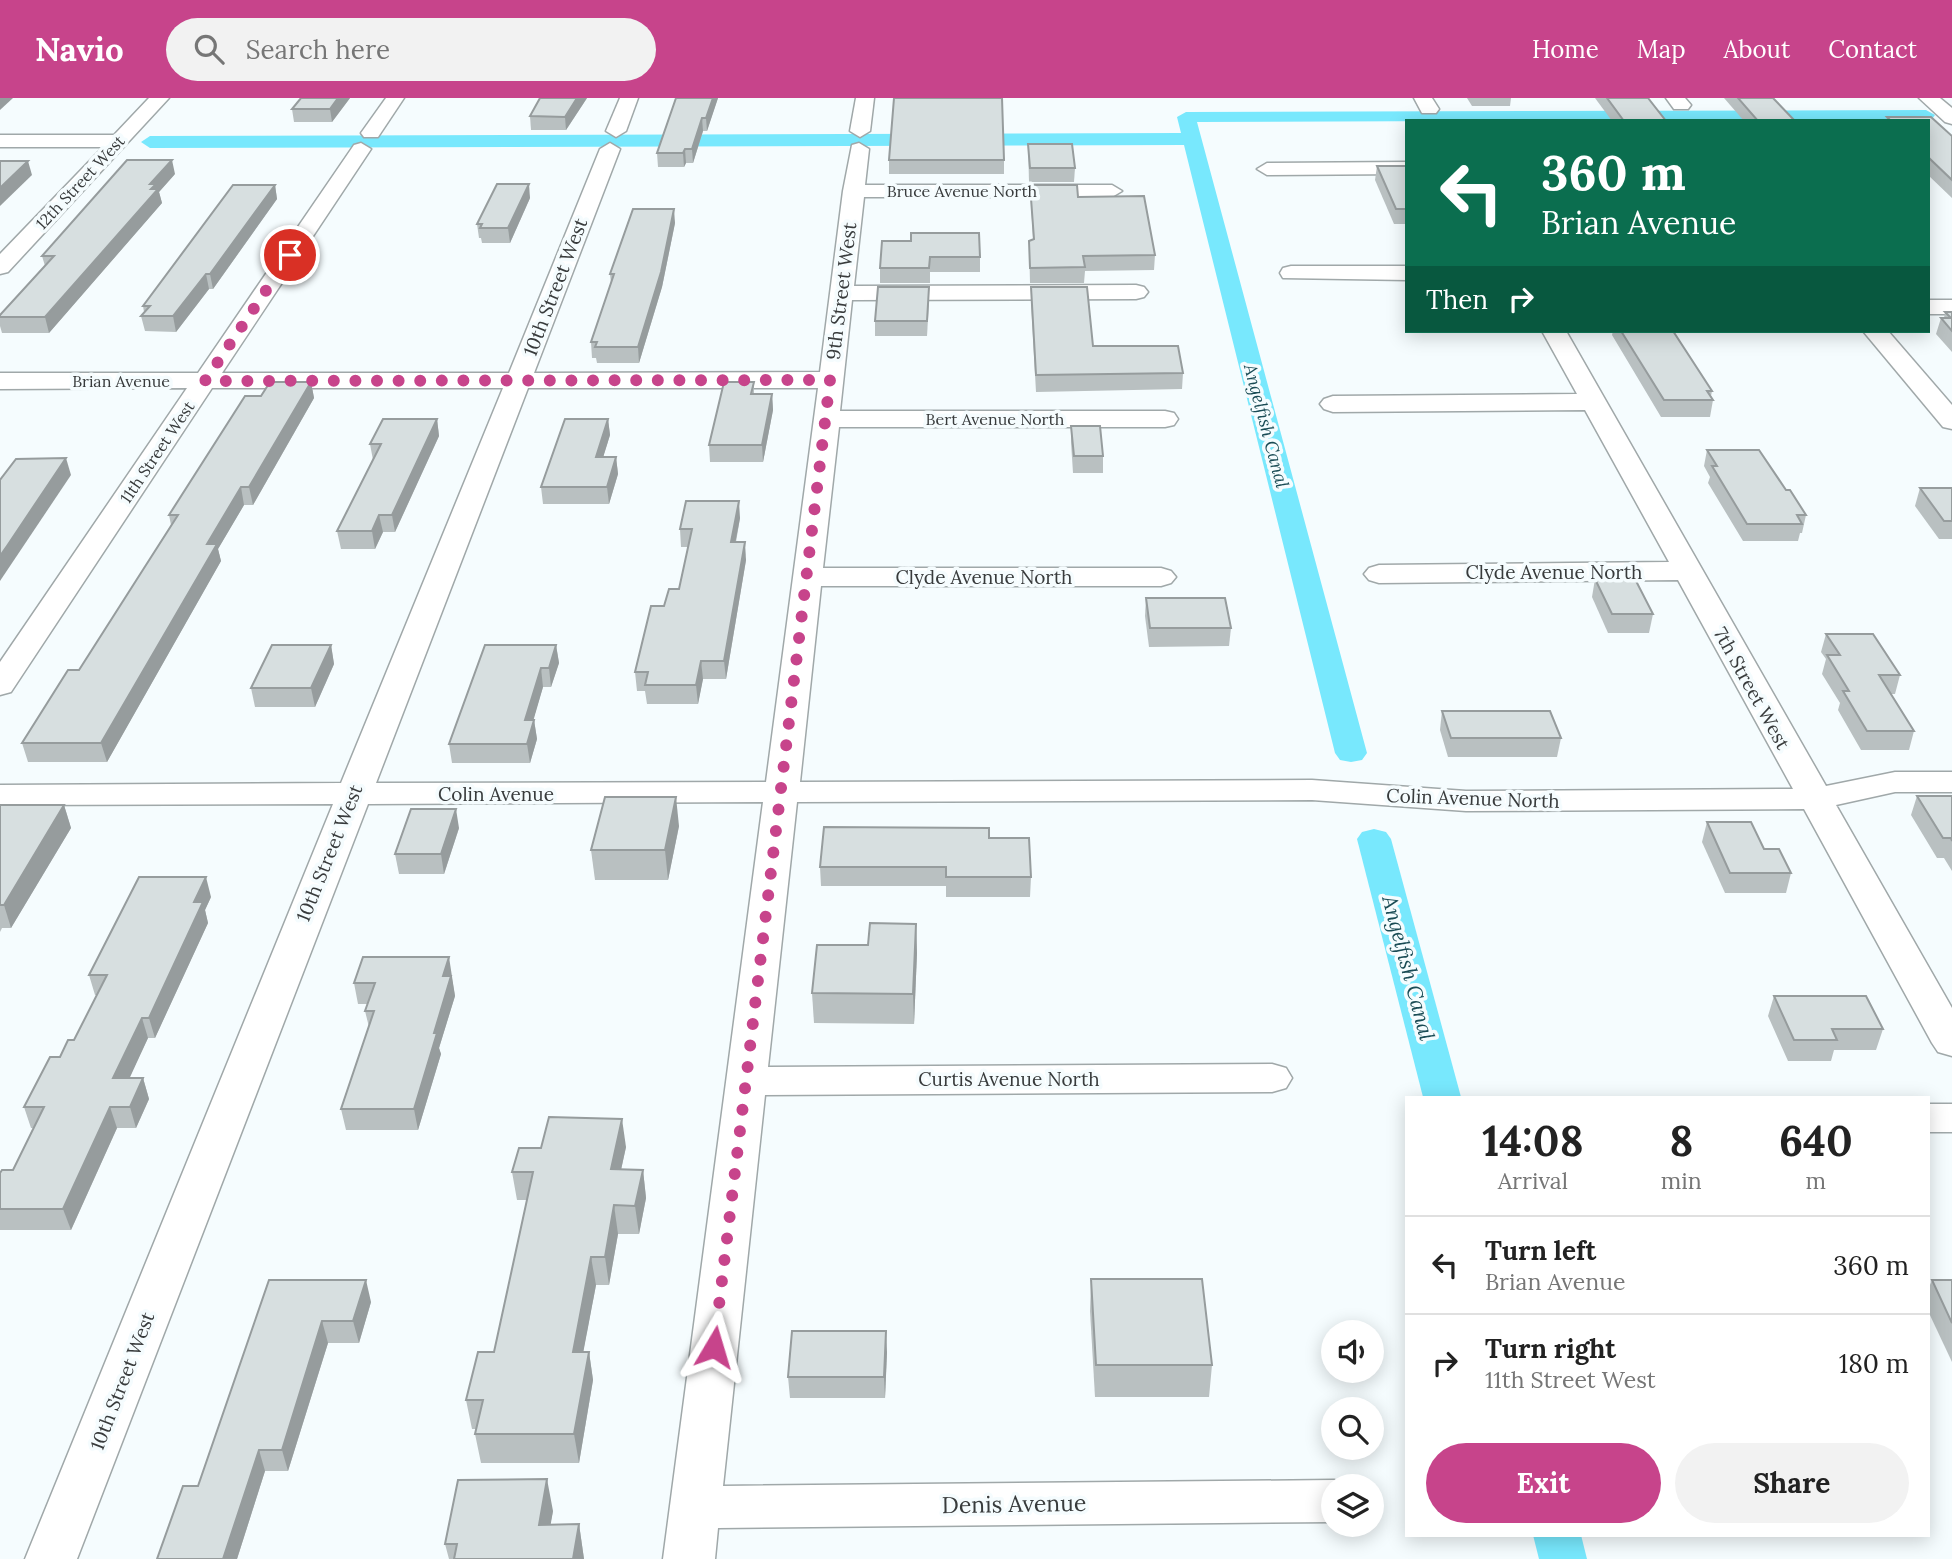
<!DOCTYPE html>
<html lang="en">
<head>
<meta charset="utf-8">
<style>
  :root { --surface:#fff; --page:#f2f2f2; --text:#222; --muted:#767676; --line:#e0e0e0; --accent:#c7448b }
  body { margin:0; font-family:Lora,serif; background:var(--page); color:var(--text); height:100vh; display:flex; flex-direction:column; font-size:26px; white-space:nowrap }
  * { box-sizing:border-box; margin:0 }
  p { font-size:23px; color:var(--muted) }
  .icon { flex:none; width:38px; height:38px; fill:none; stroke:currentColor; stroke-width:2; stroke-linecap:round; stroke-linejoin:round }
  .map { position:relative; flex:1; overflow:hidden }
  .panel { position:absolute; left:1405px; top:998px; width:525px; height:441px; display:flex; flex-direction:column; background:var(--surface); border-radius:0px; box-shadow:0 4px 18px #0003 }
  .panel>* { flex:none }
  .guide { position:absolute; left:1405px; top:21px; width:525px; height:214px; border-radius:0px; box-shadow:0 4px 18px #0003; background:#0b6e4f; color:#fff; overflow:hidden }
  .tools { position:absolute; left:1321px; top:1222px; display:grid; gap:14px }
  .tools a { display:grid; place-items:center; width:63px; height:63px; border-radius:50%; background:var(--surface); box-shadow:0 4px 18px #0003; font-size:35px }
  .pin { position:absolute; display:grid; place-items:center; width:60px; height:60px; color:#fff; margin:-30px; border:4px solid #fff; border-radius:50%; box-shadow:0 2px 7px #0007 }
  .me { position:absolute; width:77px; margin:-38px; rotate:7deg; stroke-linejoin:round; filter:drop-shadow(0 0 5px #0008) }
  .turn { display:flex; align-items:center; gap:24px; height:147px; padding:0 21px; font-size:32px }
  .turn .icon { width:91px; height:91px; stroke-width:2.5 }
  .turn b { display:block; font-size:49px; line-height:60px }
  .then { display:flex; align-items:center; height:66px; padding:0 21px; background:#0003; gap:14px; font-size:26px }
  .eta { display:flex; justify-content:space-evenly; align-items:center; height:119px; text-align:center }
  .eta b { font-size:42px; font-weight:700; line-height:49px }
  .action { display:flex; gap:14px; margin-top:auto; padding:14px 21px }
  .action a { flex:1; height:80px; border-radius:42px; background:var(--accent); color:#fff; font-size:28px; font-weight:700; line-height:80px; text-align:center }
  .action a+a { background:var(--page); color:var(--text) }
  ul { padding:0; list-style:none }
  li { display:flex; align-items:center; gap:21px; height:98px; padding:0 21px; border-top:2px solid var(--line) }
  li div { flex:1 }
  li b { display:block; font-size:26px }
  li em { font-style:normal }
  header { display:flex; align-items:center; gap:42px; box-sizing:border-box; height:98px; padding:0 35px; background:var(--accent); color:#fff }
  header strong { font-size:33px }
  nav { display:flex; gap:38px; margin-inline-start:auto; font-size:24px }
  .search { width:490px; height:63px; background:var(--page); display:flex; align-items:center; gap:18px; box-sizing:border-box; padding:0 24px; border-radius:38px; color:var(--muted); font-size:26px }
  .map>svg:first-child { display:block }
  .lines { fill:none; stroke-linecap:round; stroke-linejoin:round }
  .canal { fill:#78e8fd; fill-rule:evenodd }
  .minor-casing { stroke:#a0a8a9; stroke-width:3 }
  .minor { fill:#fff; fill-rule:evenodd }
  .wall { fill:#b9c0c1 }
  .shaded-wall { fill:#969c9d }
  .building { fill:#d7dfe0; stroke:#969c9d; stroke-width:2 }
  .route { stroke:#c7448b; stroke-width:12; stroke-dasharray:0 21.6 }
  .labels { text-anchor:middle; stroke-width:7; stroke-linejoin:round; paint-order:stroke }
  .far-street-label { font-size:16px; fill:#383b3c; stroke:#f5fcfe }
  .far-water-label { font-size:18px; font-style:italic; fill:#1a4c55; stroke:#f5fcfe }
  .street-label { font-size:19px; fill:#383b3c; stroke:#f5fcfe }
  .water-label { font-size:21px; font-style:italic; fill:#1a4c55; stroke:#f5fcfe }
  .near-street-label { font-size:23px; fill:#383b3c; stroke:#f5fcfe }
</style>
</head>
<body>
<header>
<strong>Navio</strong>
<div class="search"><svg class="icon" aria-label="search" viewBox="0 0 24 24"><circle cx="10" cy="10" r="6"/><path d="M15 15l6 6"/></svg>Search here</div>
<nav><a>Home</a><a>Map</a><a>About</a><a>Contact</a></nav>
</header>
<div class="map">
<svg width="1952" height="1461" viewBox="0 0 1952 1461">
  <rect width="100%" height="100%" fill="#f5fcfe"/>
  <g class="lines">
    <g class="canal">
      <path d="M1926,12L1935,17L1932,21L1197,24L1367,655L1362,662L1351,664L1340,662L1335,655L1184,47L150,50L141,44L150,38L1181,35L1177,19L1186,14Z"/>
      <path d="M1374,731L1386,734L1391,741L1461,999H1423L1357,741L1362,734Z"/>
      <path d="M1533,1437H1581L1587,1461H1539Z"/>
    </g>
    <defs>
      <g id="minor">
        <path d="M149,0H169L8,174L0,176V156L103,49H0V37H114Z"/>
        <path d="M386,0H404L378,39H364L361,35Z"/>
        <path d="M620,0H638L626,33L616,39L606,33Z"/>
        <path d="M856,0H874L870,33L860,39L850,33Z"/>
        <path d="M1414,0H1432L1439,11L1436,15H1422Z"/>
        <path d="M1666,0H1685L1691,7L1688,11H1674Z"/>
        <path d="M1919,0H1940L1952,10V26L1945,24Z"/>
        <path d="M361,45L371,51L222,275H509L600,51L610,45L620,51L534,275L820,274L843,93L852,47L859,45L869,51L865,87H1112L1122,93L1112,99H864L854,188L1136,187L1144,189L1148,194L1144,199L1136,201L852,202L840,313H1165L1174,315L1178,321L1174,327L1165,329H839L823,470H1161L1171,473L1176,479L1171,485L1161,488H821L800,684L1312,682L1466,693L1793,691L1678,482L1379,485L1369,482L1364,476L1369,470L1379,467L1669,464L1585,312L1333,314L1324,311L1320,306L1324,301L1333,298L1577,296L1542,233H1566L1826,688L1895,674H1952V694H1895L1836,707L1952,910V958L1938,954L1932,945L1804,711L1466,713L1312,702L797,704L768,969L1272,966L1286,970L1292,980L1286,990L1272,994L765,997L723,1388L1334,1382L1350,1388H1334V1424L718,1430L715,1461H663L763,704L368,706L77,1461H25L333,706L0,707V687L341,685L503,290H212L11,594L0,597V564L187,290L0,291V275H198L354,47ZM528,290H818L766,684L376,685Z"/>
        <path d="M1407,64V76L1267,77L1257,71L1267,65Z"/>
        <path d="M1291,168H1407V182L1283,180L1280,175L1283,170Z"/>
        <rect x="1928" y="202" width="24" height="14"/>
        <path d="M1863,233H1888L1952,307V331L1943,329Z"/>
        <rect x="1928" y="1006" width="24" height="28"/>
      </g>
    </defs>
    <use href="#minor" class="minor-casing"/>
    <use href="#minor" class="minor"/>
  </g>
  <g class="wall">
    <path d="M301,0H350L332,24H294L292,11Z"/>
    <path d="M587,0L566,32H531L530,18Z"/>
    <path d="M676,0H718L707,33H703L693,65H686L684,69H658L657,55Z"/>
    <path d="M1467,0H1511L1510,8H1472Z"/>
    <path d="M1595,0H1648L1666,23H1612Z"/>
    <path d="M1724,0H1773L1795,23H1744Z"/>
    <path d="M1887,19H1931L1952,38V100L1928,77V23H1886Z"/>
    <path d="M1028,46L1075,70L1074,84H1029Z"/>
    <rect x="889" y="62" width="115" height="14"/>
    <path d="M1377,68H1407V126H1394L1375,82Z"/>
    <path d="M175,76L159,94L162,105L49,235H2L0,228V217L45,168L42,158Z"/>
    <path d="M275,87L277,101L213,191H209L176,234L145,233L141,218L144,214L143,208Z"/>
    <path d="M1030,87L1078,99L1155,157L1154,172L1085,173L1084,185H1030L1029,143L1033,142Z"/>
    <path d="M530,100L510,145H482L481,140H479L477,126Z"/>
    <path d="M675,125L662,189L639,265H597L596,260H592L591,244L611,185L610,176Z"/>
    <path d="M911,143L980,159V174H930V185H880V170Z"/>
    <path d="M1031,189L1093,248L1183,275L1182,291L1036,294L1031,204Z"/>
    <path d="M929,204L927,238H875V223Z"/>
    <path d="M1945,214H1952V254L1936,236L1941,220H1944Z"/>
    <path d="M1613,233H1673L1712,293L1711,298L1713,302L1710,319H1661L1612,237Z"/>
    <path d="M311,284L314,300L253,407H244L218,451L221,463L107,664H28L22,645L79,572L171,427L169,417L261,298Z"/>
    <path d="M754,284V296H772L773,312L763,364H710L709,347Z"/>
    <path d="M437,321L439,338L395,434H383L375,451H341L337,433L373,362L370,346Z"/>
    <path d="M608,321L610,337L603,359H616L618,376L609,406H543L541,389Z"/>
    <path d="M1071,328L1103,358V375H1073L1071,344Z"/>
    <path d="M1707,352L1786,392L1806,417L1802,435H1800L1798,443H1743L1708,385L1710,379L1704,368Z"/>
    <path d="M1920,390H1952V441H1939L1915,408Z"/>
    <path d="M740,420L736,444L746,462L726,581H703L698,606H647L645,593H637L635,574L664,508L679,491L688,449H681L680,431Z"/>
    <path d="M1595,481L1653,516L1649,535H1608L1592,499Z"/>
    <path d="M1146,500L1231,530L1229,548L1149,549L1145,518Z"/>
    <path d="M1826,536L1900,577L1895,596H1891L1914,633L1909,652H1861L1838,612L1840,605L1822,576L1826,561L1821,554Z"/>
    <path d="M331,547L334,566L315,609H255L251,590Z"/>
    <path d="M556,547L559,565L551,589H543L533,622H534L537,641L530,665H452L449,646Z"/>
    <path d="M1442,613L1561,640L1557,659H1448L1440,632Z"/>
    <path d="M1917,698H1952V773L1944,760H1937L1911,717Z"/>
    <path d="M0,707H64L71,730L11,830H2L0,834Z"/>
    <path d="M1707,724L1764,751L1791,775L1786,795H1725L1702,744Z"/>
    <path d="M679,728L668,782H595L591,752Z"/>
    <path d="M459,730L444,776H399L395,756Z"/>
    <path d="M989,740L1031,779L1030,799H946V788H821L820,769Z"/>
    <path d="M211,799L205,812L208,825L155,940H148L129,980H143L149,1001L136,1030H117L71,1132H0V1075L13,1072L33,1030H31L24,1009L60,959L74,942L97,897H95L89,877Z"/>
    <path d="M916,826L917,855L914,926L814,925L812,895L868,847Z"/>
    <path d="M452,879V881L455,898L439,950L441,956L418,1032H346L341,1011L369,929L365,913L368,906H358L354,885Z"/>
    <path d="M1774,898L1883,931L1876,952H1834L1831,963H1788L1768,918Z"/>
    <path d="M626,1049L621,1072H643L646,1100L639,1136H618L609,1187H596L583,1254H589L593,1282L579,1365H481L475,1336L476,1331H472L466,1302L494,1254L527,1102H517L512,1074L541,1050Z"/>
    <path d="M1091,1181L1212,1267L1209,1299H1095L1090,1213Z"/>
    <path d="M269,1182L371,1204L359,1245H328L288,1373H265L237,1461H157L198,1388Z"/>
    <path d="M1932,1182H1952V1264L1928,1213V1192Z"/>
    <path d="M887,1254L885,1300H790L788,1279Z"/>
    <path d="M553,1413L550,1427L579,1426L584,1461H449L445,1446Z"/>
  </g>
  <g class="shaded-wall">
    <path d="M0,0H13L0,12Z"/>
    <path d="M338,0H350L332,24L330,11Z"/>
    <path d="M577,0H587L566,32L565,19Z"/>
    <path d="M713,0H718L707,33L706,20Z"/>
    <path d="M702,20L703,33L693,65L692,51Z"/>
    <path d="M685,51L686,65L684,69L683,55Z"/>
    <path d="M172,62L175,76L159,94L162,105L49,235L45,219L150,86Z"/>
    <path d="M28,63L32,77L0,108V90Z"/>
    <path d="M529,86L530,100L510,145L508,130Z"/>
    <path d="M275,87L277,101L213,191L210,176Z"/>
    <path d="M674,111L675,125L662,189L639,265L638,249Z"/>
    <path d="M206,176L209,191L176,234L173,218Z"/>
    <path d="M311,284L314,300L253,407L249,389Z"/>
    <path d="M772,296L773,312L763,364L762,347Z"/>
    <path d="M437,321L439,338L395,434L392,417Z"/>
    <path d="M608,321L610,337L598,376L596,359Z"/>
    <path d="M616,359L618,376L609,406L607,389Z"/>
    <path d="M66,360L71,377L0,483V458Z"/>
    <path d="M241,389L244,407L218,451L221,463L107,664L101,645L207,446Z"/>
    <path d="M739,403L740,420L732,462L731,444Z"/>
    <path d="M379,417L383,434L375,451L372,433Z"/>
    <path d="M745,444L746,462L726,581L724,563Z"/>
    <path d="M331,547L334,566L315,609L311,590Z"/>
    <path d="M556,547L559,565L551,589L549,570Z"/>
    <path d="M701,563L703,581L698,606L696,587Z"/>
    <path d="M541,570L543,589L528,641L525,622Z"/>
    <path d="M534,622L537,641L530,665L527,646Z"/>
    <path d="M676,699L679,728L668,782L665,752Z"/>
    <path d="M64,707L71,730L11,830L4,807Z"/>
    <path d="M456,711L459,730L444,776L441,756Z"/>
    <path d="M206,779L211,799L205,812L208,825L155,940L149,920L194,804Z"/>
    <path d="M916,826L917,855L914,926L913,896Z"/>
    <path d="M449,859L455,898L439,950L441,956L418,1032L414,1011L434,935L443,878Z"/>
    <path d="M142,920L148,940L120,1001L113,980Z"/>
    <path d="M143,980L149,1001L136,1030L130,1009Z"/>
    <path d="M110,1009L117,1030L71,1132L63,1111Z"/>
    <path d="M622,1021L626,1049L615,1099L611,1071Z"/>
    <path d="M643,1072L646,1100L639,1136L635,1108Z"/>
    <path d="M614,1107L618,1136L609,1187L605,1159Z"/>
    <path d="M591,1159L596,1187L578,1282L573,1254Z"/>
    <path d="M366,1182L371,1204L359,1245L353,1223Z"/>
    <path d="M322,1223L328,1245L288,1373L282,1352Z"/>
    <path d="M886,1233L887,1254L885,1300L884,1279Z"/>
    <path d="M589,1254L593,1282L579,1365L574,1336Z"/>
    <path d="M259,1352L265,1373L237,1461H223Z"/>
    <path d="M547,1381L553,1413L545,1459L539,1427Z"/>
    <path d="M579,1426L584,1461H573Z"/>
  </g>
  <g class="building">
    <path d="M301,0H338L330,11H292Z"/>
    <path d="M540,0H577L565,19L530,18Z"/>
    <path d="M676,0H713L706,20H702L692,51H685L683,55H657Z"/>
    <path d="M894,0H1002L1004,62H889Z"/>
    <path d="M1607,0H1648L1666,23H1624Z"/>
    <path d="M1738,0H1773L1795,23H1758Z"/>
    <path d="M1887,19H1931L1952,38V82L1928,59V23H1891Z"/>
    <path d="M1028,46H1072L1075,70H1030Z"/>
    <path d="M127,62H172L150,86H156L151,91H158L45,219H0V217L54,158H42Z"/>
    <path d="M0,63H28L0,90Z"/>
    <path d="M1377,68H1407V111H1396Z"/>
    <path d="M497,86H529L508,130H480L482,126H477Z"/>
    <path d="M233,87H275L210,176H206L173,218H141L150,208H143Z"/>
    <path d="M1030,87H1077L1078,99L1144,98L1155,157L1083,158L1085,169L1030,170L1029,143L1034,141Z"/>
    <path d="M633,111H674L661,174L638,249H595L597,244H591L614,176H610Z"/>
    <path d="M911,135H979L980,159H930L929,170H880L882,143H911Z"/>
    <path d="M878,189H929L927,223H875Z"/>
    <path d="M1031,189H1087L1093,248H1178L1183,275L1036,277Z"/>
    <path d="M1945,214H1952V233L1941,220H1951Z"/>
    <path d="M1621,233H1673L1712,293H1707L1713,302H1664Z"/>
    <path d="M270,284H311L249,389H241L207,446H217L101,645H22L68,572H79L146,467L178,417H169L245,298H261Z"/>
    <path d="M724,284H754L751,296H772L762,347H709Z"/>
    <path d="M383,321H437L392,417H379L372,433H337L381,346H370Z"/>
    <path d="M565,321H608L596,359H616L607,389H541Z"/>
    <path d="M1071,328H1100L1103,358H1074Z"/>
    <path d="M1707,352H1759L1786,392H1790L1806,417H1797L1802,426H1747L1712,368H1717Z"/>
    <path d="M66,360L7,448L0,458V382L16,361Z"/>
    <path d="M1920,390H1952V423H1944Z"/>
    <path d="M686,403H739L731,444H745L724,563H701L696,587H645L648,574H635L651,508H664L669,491H679L692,431H680Z"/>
    <path d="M1595,481H1635L1653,516H1612Z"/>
    <path d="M1146,500H1225L1231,530H1150Z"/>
    <path d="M1826,536H1873L1900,577H1879L1914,633H1867L1843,593H1849L1827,557H1840Z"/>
    <path d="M272,547H331L311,590H251Z"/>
    <path d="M485,547H556L549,570H541L525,622H534L527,646H449Z"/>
    <path d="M1442,613H1550L1561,640H1451Z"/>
    <path d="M1917,698H1952V743L1951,740H1943Z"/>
    <path d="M605,699H676L665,752H591Z"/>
    <path d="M0,707H64L4,807H0Z"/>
    <path d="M411,711H456L441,756H395Z"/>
    <path d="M1707,724H1751L1764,751H1779L1791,775H1730Z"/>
    <path d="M824,729L989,730V740H1029L1031,779H946V769H820Z"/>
    <path d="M139,779H206L194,804H203L149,920H142L113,980H143L130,1009H110L63,1111H0V1075L2,1072H13L44,1009H24L50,959H60L68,942H74L107,877H89Z"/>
    <path d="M870,825L916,826L913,896L812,895L817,847H868Z"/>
    <path d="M363,859H449L443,878H451L434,935H437L414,1011H341L374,913H365L375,885H354Z"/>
    <path d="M1774,898H1866L1883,931H1832L1837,942H1794Z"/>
    <path d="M549,1019L622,1021L611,1071L643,1072L635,1108L614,1107L605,1159H591L573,1254H589L574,1336H475L483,1302H466L478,1254H494L533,1074H512L519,1050H541Z"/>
    <path d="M1091,1181H1202L1212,1267H1096Z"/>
    <path d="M269,1182H366L353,1223H322L282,1352H259L223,1461H157L183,1388H198Z"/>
    <path d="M1932,1182H1952V1225Z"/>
    <path d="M792,1233H886L884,1279H788Z"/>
    <path d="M547,1381L539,1427L579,1426L573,1461H454L457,1446H445L458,1382Z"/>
  </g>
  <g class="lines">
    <path class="route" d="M290,157L205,283L830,282L714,1249"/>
  </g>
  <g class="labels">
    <g class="far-street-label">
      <text transform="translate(80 84) rotate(-47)" y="6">12th Street West</text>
      <text x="962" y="99">Bruce Avenue North</text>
      <text x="121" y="289">Brian Avenue</text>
      <text x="995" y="327">Bert Avenue North</text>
      <text transform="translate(157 354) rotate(-56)" y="6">11th Street West</text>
    </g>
    <g class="far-water-label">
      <text transform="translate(1266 328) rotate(75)" y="6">Angelfish Canal</text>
    </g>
    <g class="street-label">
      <text transform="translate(555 189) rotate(-69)" y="7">10th Street West</text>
      <text transform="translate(841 193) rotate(-83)" y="7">9th Street West</text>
      <text x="1554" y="481">Clyde Avenue North</text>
      <text x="984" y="486">Clyde Avenue North</text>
      <text transform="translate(1752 590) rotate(61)" y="7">7th Street West</text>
      <text x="496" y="703">Colin Avenue</text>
      <text transform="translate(1473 700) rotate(2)" y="7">Colin Avenue North</text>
      <text transform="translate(329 755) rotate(-68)" y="7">10th Street West</text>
      <text x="1009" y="988">Curtis Avenue North</text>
      <text transform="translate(122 1283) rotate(-69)" y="7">10th Street West</text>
    </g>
    <g class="water-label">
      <text transform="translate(1408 870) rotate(75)" y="7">Angelfish Canal</text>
    </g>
    <g class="near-street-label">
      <text transform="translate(1014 1406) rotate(-1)" y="8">Denis Avenue</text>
    </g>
  </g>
</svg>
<div class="tools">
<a><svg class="icon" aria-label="sound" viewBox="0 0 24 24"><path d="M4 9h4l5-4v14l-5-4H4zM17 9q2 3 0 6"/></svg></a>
<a><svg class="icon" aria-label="search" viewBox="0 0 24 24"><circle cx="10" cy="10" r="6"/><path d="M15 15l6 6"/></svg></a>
<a><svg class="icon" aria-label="layers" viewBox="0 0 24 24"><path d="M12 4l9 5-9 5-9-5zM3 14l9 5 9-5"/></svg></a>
</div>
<div class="pin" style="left:290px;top:157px;background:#d93025"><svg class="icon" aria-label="arrive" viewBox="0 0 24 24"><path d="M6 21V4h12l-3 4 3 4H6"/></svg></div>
<svg class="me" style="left:714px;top:1249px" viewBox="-20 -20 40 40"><path d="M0-17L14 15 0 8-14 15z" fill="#c7448b" stroke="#fff" stroke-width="4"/></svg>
<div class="guide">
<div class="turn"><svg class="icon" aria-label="left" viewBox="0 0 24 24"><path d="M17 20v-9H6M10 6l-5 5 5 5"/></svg><div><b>360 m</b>Brian Avenue</div></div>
<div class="then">Then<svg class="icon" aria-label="right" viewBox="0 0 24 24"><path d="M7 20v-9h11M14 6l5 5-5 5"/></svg></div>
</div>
<section class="panel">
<div class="eta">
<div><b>14:08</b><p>Arrival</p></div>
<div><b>8</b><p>min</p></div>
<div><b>640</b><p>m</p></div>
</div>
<ul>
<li><svg class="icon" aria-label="left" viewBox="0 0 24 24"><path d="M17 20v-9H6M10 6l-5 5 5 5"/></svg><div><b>Turn left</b><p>Brian Avenue</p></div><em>360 m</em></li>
<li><svg class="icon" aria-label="right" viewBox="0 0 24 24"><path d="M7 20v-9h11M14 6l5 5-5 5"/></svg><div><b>Turn right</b><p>11th Street West</p></div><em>180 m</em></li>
</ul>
<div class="action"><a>Exit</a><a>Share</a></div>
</section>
</div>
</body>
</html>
